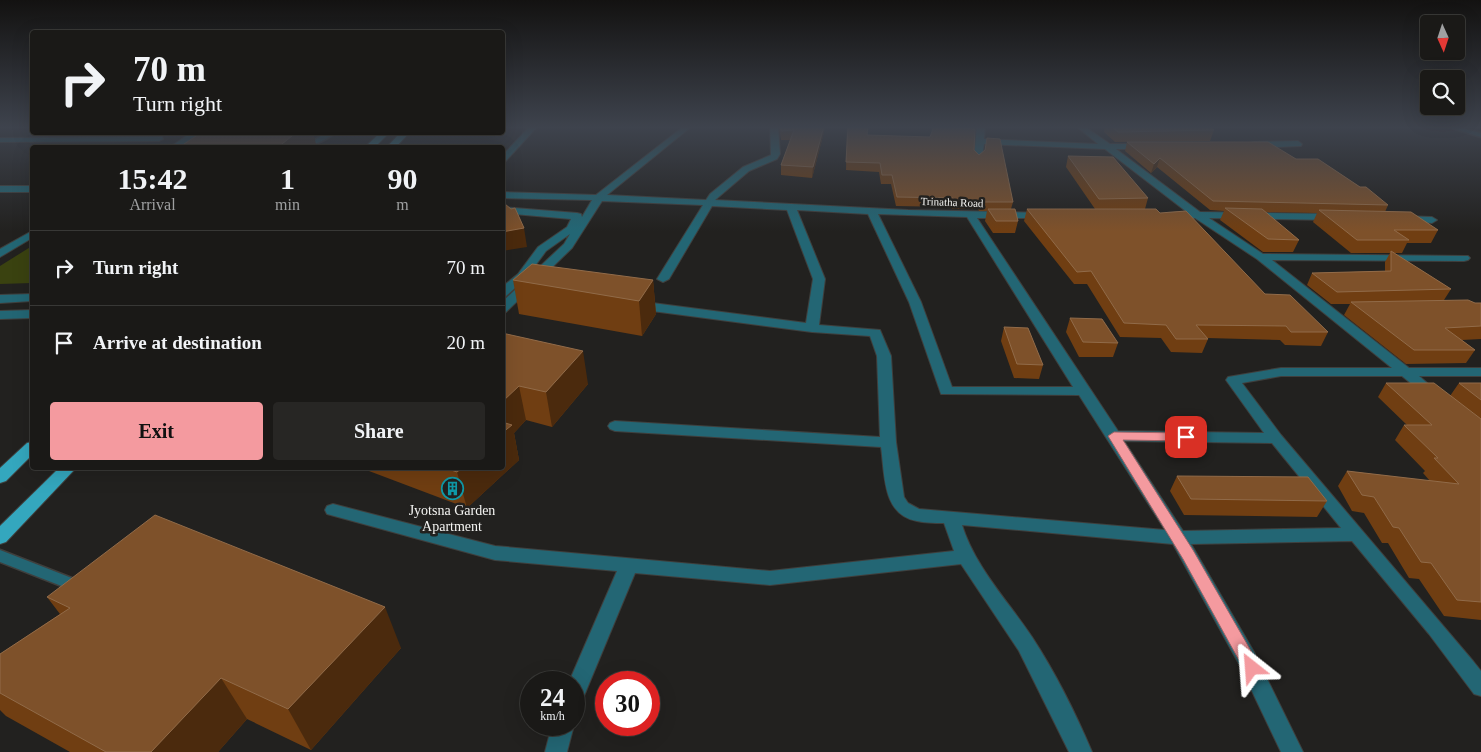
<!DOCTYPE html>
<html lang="en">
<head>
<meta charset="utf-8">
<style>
  :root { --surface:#1a1917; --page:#272624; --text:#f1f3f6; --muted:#9fa0a1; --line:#383836; --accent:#f49a9f }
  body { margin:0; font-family:Georgia,serif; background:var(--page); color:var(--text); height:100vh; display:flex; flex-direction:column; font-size:19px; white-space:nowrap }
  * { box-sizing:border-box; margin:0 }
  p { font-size:16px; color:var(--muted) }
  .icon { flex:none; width:28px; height:28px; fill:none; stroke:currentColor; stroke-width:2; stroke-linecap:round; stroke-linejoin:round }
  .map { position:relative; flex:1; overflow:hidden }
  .sheet { position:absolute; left:30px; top:145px; width:475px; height:325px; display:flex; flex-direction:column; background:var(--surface); border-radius:5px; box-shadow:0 5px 20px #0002,0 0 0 1px var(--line) }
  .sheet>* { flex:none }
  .guide { position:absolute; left:30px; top:30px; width:475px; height:105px; border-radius:5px; box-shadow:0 5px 20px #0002,0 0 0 1px var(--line); background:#1a1917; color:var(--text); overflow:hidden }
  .needle { width:32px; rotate:177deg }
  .buttons { position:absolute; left:1420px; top:15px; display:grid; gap:10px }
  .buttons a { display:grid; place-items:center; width:45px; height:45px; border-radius:5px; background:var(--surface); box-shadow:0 5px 20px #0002,0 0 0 1px var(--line); font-size:25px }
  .speed { position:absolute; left:520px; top:671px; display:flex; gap:10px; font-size:25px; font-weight:700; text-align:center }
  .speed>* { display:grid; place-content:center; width:65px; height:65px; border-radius:50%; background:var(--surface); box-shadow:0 5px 20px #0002,0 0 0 1px var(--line); line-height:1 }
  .speed small { font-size:12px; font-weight:400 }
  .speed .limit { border:8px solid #d22; background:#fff; color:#111 }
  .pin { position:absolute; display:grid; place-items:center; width:42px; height:42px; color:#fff; margin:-21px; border-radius:10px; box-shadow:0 2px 8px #0006 }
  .me { position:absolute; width:55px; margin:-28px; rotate:332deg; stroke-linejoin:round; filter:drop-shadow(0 0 4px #0008) }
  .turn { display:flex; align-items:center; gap:18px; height:105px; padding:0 20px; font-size:22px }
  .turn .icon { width:65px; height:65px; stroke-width:2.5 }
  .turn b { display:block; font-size:35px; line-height:42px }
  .eta { display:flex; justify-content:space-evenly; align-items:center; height:85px; text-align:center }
  .eta b { font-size:30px; font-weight:800; line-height:35px }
  .primary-button { display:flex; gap:10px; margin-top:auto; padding:10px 20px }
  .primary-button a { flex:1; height:58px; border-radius:5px; background:var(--accent); color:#111; font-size:20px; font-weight:800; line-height:58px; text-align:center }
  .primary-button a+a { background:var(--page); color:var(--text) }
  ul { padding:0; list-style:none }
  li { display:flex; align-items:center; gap:15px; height:75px; padding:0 20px; border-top:1px solid var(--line) }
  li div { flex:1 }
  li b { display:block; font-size:19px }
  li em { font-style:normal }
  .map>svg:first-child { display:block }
  .green { fill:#3a4210 }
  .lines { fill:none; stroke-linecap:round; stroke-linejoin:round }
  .service-casing { stroke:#3f3f3d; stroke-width:3 }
  .minor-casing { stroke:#3f3f3d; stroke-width:2 }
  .tertiary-casing { stroke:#3f3f3d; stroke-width:2 }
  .primary-casing { stroke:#3f3f3d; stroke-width:2 }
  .service { fill:#236674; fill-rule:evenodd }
  .minor { fill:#236674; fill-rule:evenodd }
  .tertiary { fill:#236674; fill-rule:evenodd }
  .primary { fill:#34a7be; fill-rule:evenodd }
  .wall { fill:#703e12 }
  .shaded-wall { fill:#4b2a0d }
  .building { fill:#7e512a; stroke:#916b49 }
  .route { fill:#f49a9f; stroke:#9f6467 }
  .labels { text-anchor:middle; stroke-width:5; stroke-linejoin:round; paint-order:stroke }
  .far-street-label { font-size:11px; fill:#f4f4f2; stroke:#22211f }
  .poi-label { font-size:14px; fill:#f4f4f2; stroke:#22211f }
</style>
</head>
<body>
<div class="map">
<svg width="1481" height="752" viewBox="0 0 1481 752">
  <rect width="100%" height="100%" fill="#22211f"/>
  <path class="green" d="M32,246V283L0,284V266Z"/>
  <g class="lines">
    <defs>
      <g id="service">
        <path d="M1445,126H1454L1481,133V137Z"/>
        <path d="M327,132H336C325,141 309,149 297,142L300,140H315Z"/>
        <path d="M0,550L87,584L90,588L87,592L82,594L0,562Z"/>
      </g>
      <g id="minor">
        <path d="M530,126H538L502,165V156Z"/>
        <path d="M684,126H692L607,195L706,200L710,194L743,167L771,155L770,126H778L780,154L777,159L749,171L715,200L908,210L1048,213V217L1044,218H977L1118,431L1264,433L1226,380L1228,377L1281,368H1392L1257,259L1195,218L1166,217V213L1187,212L1105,149L984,144L982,158L978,161L974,158L977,126H985L984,139L1098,144L1076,126H1084L1110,144H1147L1148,146L1144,149H1116L1200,212L1334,214L1339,217L1334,220L1209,218L1263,254L1468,256L1470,258L1468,260L1464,261L1272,260L1409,368H1481V376H1419L1441,395L1439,398H1429L1402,376H1281L1242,383L1281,435L1473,661L1481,671V696L1474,694L1429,634L1352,541L1191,544L1254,652L1303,752H1281L1239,664L1173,544L962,525C975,567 1008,601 1032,637C1055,672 1076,714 1092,752H1069L1019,651L961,564L770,585L635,573L581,703L574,705V682H569L617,571L495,560L327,514L325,510L327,506L333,504L495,546L770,571L954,551L944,523C935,523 926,523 917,521C882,515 885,474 881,447L615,431L610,429L608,426L610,423L615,421L880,437L877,356L870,336L812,332L637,309L631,305L637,301L806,323L813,279L787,210L712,206L669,279L663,282L657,279L703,205L602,201L572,248L506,312L502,313V302L564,244L570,234L546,251L526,278L506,296H502V287L518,274L538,247L567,227L571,219L502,213V207L577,213L581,214L582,217L592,200L502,198V192L596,195ZM797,210L868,214L909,302L941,394L1079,395L1165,530L919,509L908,503L904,497L896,442L891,356L880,330L819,325L825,279ZM878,214L967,217L1073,387H952L921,302ZM1124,441L1272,443L1341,528L1183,531Z"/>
        <path d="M192,132H202L180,148H169Z"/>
        <path d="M162,137L163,139L159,141L0,142V138Z"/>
        <path d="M1298,141L1302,144L1301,146L1253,148L1249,145L1253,142Z"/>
        <rect x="0" y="186" width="32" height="6"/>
        <path d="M1403,216L1432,217L1437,220L1432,223L1399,221L1398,219Z"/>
        <path d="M32,231V238L0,257V249Z"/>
        <path d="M552,725H574L567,752H545Z"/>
      </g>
      <g id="tertiary">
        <path d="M32,294V301L0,303V295Z"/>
        <path d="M32,310V318L0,319V311Z"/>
      </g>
      <g id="primary">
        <path d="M381,132H390L374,148H364Z"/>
        <path d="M401,132H410L395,148H386Z"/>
        <path d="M32,442V455L6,481L0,483V468L27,443Z"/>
        <path d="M59,468H76L6,542L0,544V526Z"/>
      </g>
    </defs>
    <use href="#service" class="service-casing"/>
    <use href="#minor" class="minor-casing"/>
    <use href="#tertiary" class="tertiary-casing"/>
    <use href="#primary" class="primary-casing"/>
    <use href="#service" class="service"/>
    <use href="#minor" class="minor"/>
    <use href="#tertiary" class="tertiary"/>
    <use href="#primary" class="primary"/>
  </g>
  <g class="wall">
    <path d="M779,126H825L824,132L812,178L781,175V165L790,140H781Z"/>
    <path d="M847,126L867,135L974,150L1013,202L1011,209L1018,221L1015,233H993L985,221L987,211H979L978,209H952V207L896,206L891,184H881L879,172L846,170Z"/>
    <path d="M1105,126H1209L1214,130L1210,141L1115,142L1104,132Z"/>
    <path d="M1127,142L1360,187L1388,205L1385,212L1438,230L1431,243H1407L1402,253H1394L1451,289L1444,300L1475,303H1481V339L1462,340L1475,350L1466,363L1406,364L1344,315L1350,304H1331L1307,285L1312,273L1385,271V262L1390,253H1351L1313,222L1317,213L1265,212L1299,240L1293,252H1263L1220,220L1224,211L1210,210L1157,167L1151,173L1125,151Z"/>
    <path d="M1068,156L1148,198L1145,209L1160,213L1265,294L1328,332L1321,346L1285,345L1280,340L1207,338L1208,339L1202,353L1171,352L1161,338L1120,337L1087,284H1074L1024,221L1027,209H1095L1066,167Z"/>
    <path d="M513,280H653L656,314L642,336L519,314Z"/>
    <path d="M1070,318L1118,343L1113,357H1079L1066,332Z"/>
    <path d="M1004,327L1043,365L1039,379L1014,378L1001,341Z"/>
    <path d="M502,333L588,384L552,427L526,420L514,433L519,460L467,508L361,468H502Z"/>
    <path d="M1386,383L1450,396L1459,383H1481V620L1444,616L1419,579L1409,578L1388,543H1382L1364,513L1352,511L1338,486L1347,471L1430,481L1423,473L1425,471L1395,440L1404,425H1407L1378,397Z"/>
    <path d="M1177,476L1327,501L1317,517L1184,515L1170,491Z"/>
    <path d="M47,597L401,648L311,750L247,719L218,752H70L6,716L0,710V654L60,614Z"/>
  </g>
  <g class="shaded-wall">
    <path d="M824,126V132L812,178L813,167Z"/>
    <path d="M297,132H313L317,148H277Z"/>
    <path d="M1160,158L1157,167L1151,173L1154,164Z"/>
    <path d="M524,228L527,247L502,251V232Z"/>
    <path d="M653,280L656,314L642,336L639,301Z"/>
    <path d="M583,351L588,384L552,427L546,392Z"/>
    <path d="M519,386L526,420L514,433L519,460L467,508L457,472L462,468H502V402Z"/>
    <path d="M385,607L401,648L311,750L288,709Z"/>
    <path d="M221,678L247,719L218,752H151Z"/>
  </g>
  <g class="building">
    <path d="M781,126H824L813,167L781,165L794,130L781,131Z"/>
    <path d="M848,126H868L867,135L930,137L934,126L975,129L974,150L979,155L985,150L987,138L1000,139L1013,202H981L980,201L954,200L953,198L897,197L892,175H882L880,163L846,162Z"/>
    <path d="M1111,126H1209L1214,130L1118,132Z"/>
    <path d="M202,132H297L277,148H178Z"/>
    <path d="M1127,142H1268L1296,159H1318L1360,187H1366L1388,205L1213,201L1160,158L1154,164Z"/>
    <path d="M1068,156L1113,157L1148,198L1099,199Z"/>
    <path d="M505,204L511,209L515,208L524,228L502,232V205Z"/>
    <path d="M1225,208L1262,209L1299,240L1268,239Z"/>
    <path d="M988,209H1015L1018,221H996Z"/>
    <path d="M1027,209H1156L1160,213L1186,211L1265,294L1290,295L1328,332H1291L1286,326L1196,325L1208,339H1176L1166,325L1124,323L1091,271L1077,272Z"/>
    <path d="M1319,210L1411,212L1438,230H1394L1409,240H1357Z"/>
    <path d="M1391,251L1451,289L1337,292L1312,273L1391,271Z"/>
    <path d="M532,264L653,280L639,301L513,280Z"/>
    <path d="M1468,300L1475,303H1481V326L1445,328L1475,350H1414L1351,302Z"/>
    <path d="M1070,318L1102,319L1118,343L1083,342Z"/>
    <path d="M1004,327L1028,328L1043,365L1017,364Z"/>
    <path d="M502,333L583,351L546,392L519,386L502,402Z"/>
    <path d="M1386,383H1434L1481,419V602L1457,600L1431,563L1421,562L1399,528L1393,527L1374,497L1362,495L1347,471L1459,484L1434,458H1438L1404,425H1432Z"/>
    <path d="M1459,383H1481V400Z"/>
    <path d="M502,422L512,425L502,433Z"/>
    <path d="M445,468H462L457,472Z"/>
    <path d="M1177,476L1308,477L1327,501L1191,499Z"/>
    <path d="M155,515L385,607L288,709L221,678L151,752H106L0,693V654L70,608L47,597Z"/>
  </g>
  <linearGradient id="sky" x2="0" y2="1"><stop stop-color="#131211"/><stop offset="0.55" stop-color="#3e434d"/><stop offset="1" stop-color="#3e434d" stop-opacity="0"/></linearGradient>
  <rect width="1481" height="231" fill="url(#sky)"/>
  <path class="route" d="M1114,432L1186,433L1192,437L1186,441L1123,440L1193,550L1258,663L1260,668L1258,673L1252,675L1246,673L1183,559L1108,436Z"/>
  <defs>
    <symbol id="building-ring" viewBox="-11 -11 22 22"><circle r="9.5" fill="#22211f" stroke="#0f9aa8" stroke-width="1.5"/><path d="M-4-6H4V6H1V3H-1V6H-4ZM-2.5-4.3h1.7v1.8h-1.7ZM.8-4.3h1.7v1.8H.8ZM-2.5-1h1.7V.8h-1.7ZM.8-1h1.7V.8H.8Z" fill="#0f9aa8"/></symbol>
  </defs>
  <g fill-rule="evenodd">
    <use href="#building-ring" x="440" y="476" width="25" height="25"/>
  </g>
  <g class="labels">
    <g class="far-street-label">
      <text transform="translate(952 202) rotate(2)" y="4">Trinatha Road</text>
    </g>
    <g class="poi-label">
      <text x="452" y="515">Jyotsna Garden<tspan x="452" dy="16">Apartment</tspan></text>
    </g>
  </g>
</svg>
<div class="buttons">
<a><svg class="needle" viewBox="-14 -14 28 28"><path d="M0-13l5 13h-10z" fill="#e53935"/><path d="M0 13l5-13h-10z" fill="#9fa0a1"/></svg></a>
<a><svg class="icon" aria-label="search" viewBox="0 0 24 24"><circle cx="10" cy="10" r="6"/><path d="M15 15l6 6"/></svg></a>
</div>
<div class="speed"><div>24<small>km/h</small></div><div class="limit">30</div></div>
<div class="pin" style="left:1186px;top:437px;background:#d93025"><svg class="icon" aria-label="arrive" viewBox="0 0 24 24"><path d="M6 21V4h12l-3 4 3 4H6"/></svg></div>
<svg class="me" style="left:1252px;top:668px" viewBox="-20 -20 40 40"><path d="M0-17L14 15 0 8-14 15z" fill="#f49a9f" stroke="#fff" stroke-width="4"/></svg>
<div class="guide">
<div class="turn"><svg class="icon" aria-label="right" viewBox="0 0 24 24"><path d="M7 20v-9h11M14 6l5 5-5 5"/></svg><div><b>70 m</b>Turn right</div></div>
</div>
<section class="sheet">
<div class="eta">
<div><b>15:42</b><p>Arrival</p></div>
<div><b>1</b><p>min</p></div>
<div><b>90</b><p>m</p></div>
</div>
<ul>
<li><svg class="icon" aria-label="right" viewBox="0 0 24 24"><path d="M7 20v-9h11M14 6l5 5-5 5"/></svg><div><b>Turn right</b></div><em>70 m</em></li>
<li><svg class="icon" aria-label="arrive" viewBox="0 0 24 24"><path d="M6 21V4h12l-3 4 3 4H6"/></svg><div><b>Arrive at destination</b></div><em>20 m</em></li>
</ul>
<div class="primary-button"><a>Exit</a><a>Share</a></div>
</section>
</div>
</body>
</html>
